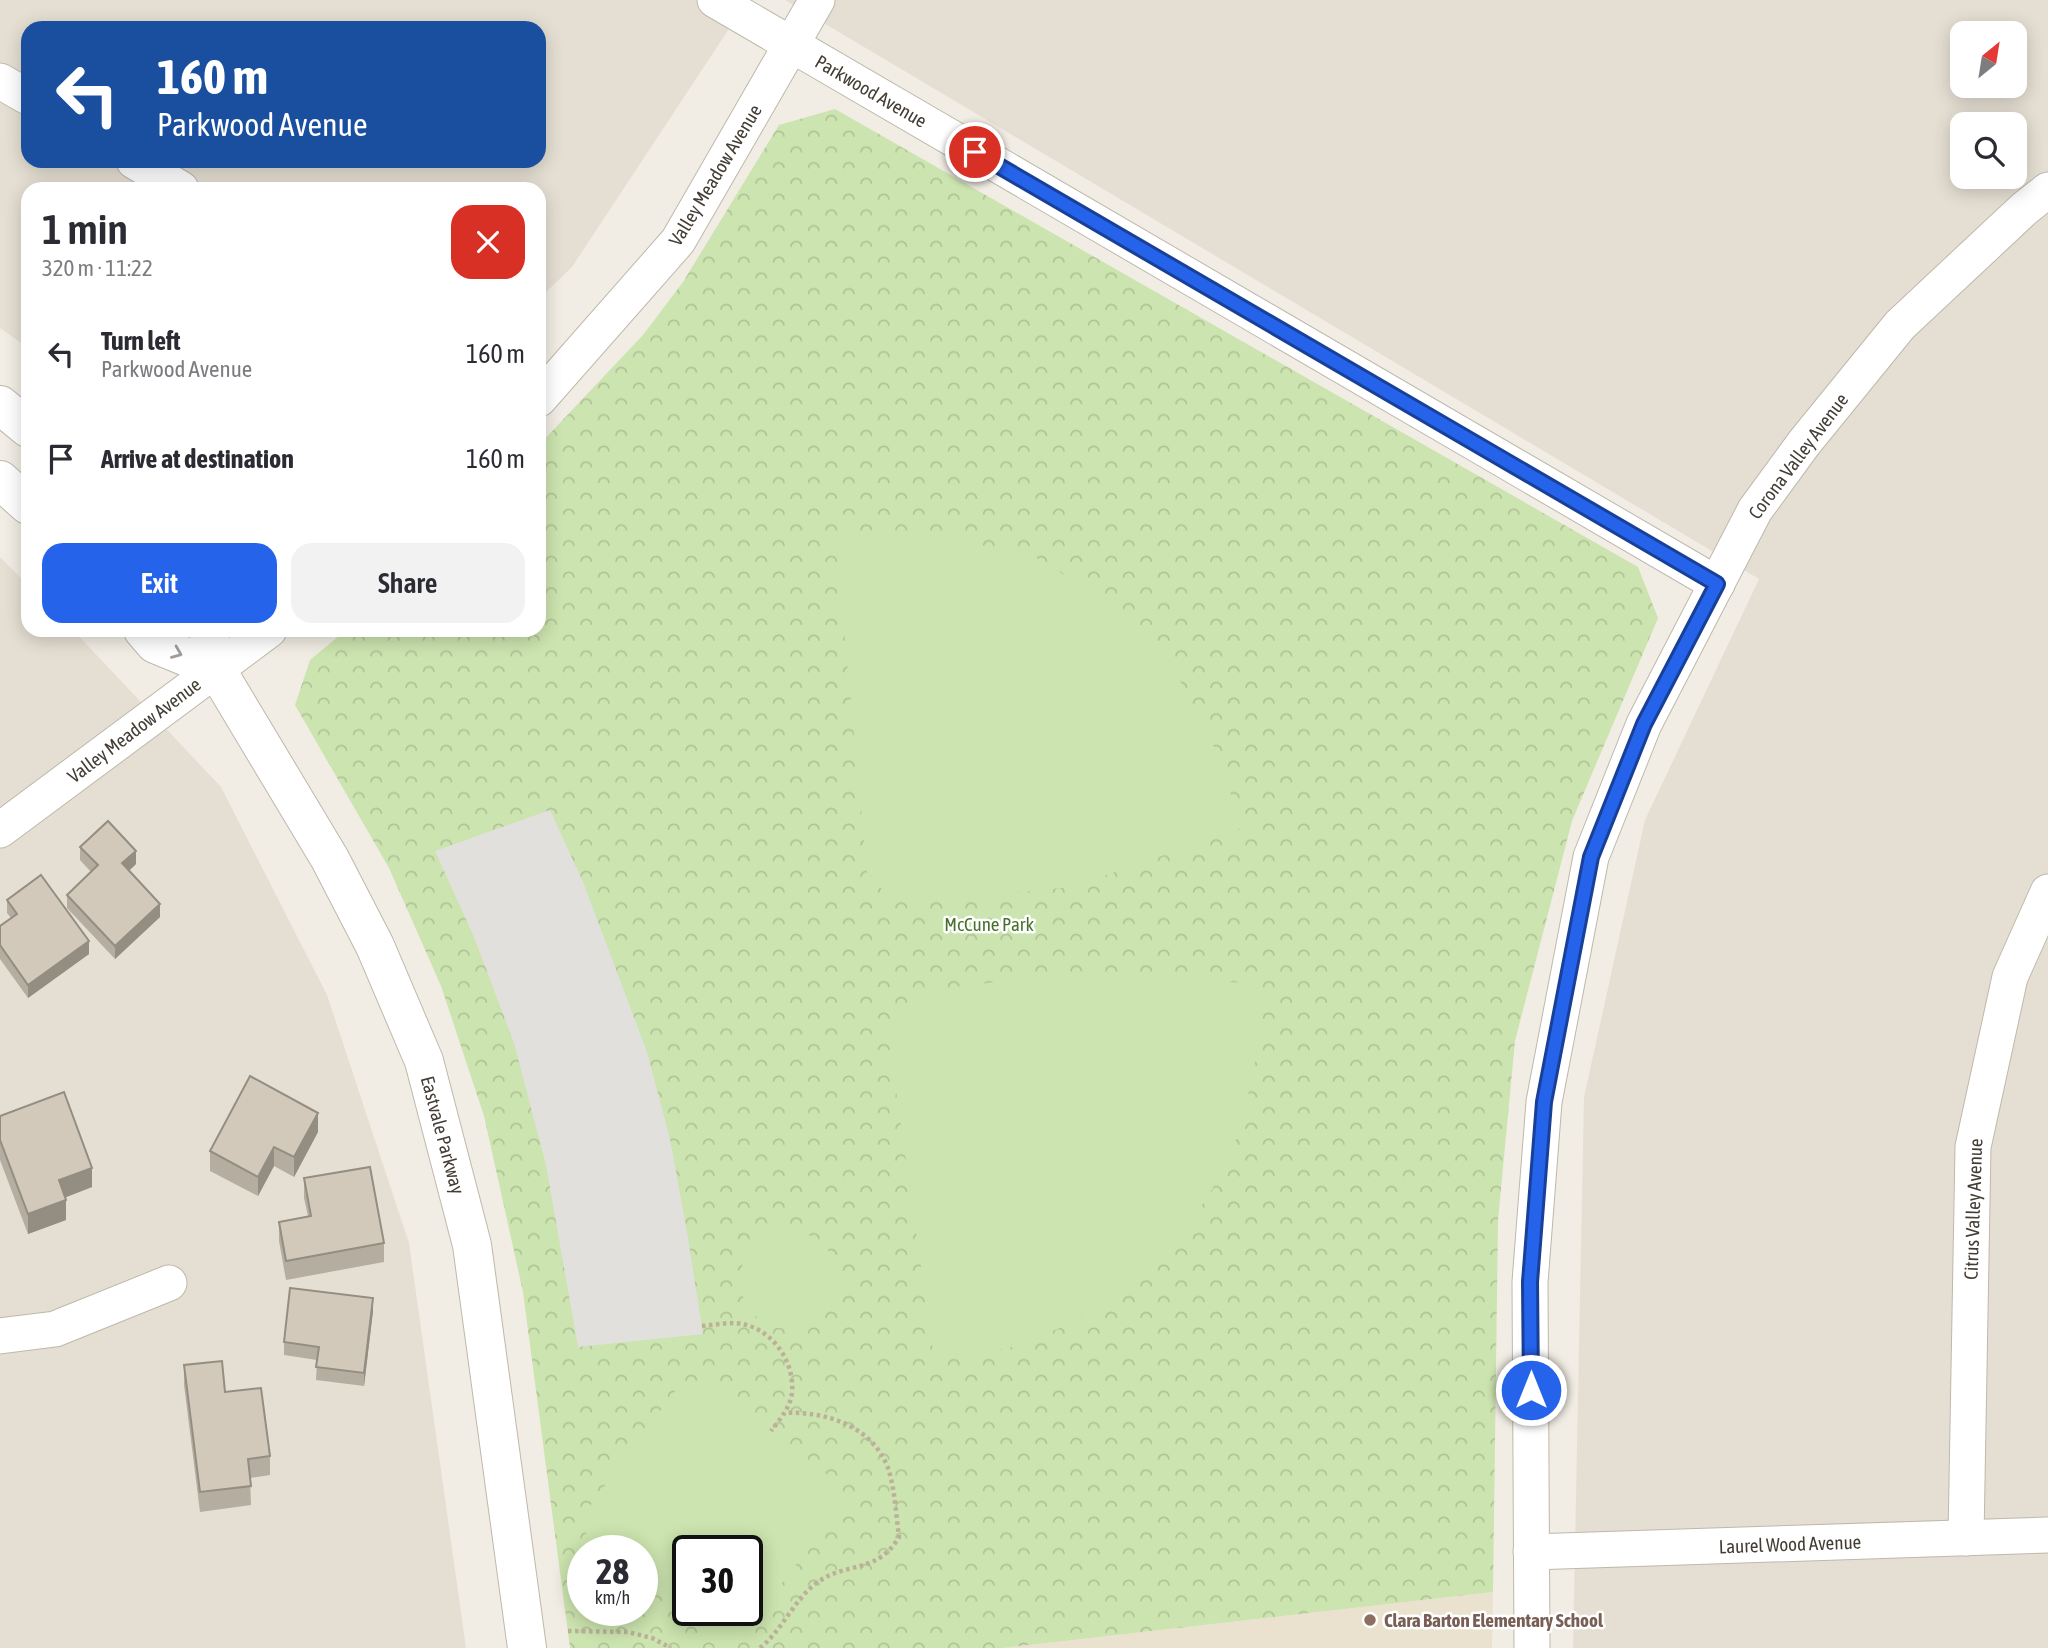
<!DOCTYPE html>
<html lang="en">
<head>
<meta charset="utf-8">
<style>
  :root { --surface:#fff; --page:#f2f2f3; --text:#2b2b33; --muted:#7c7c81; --accent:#2563eb }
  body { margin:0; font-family:"Asap Condensed",sans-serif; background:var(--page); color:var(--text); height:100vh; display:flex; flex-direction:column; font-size:26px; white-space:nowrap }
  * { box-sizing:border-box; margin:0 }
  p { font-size:23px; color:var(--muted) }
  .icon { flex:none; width:38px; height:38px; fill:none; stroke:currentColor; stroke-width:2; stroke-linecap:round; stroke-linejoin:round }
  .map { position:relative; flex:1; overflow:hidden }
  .panel { position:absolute; left:21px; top:182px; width:525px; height:455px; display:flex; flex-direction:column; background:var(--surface); border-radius:21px; box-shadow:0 4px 18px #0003 }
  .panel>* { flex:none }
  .hud { position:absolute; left:21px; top:21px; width:525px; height:147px; border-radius:21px; box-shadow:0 4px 18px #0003; background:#1a4fa0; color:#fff; overflow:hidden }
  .needle { width:46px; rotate:30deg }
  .fabs { position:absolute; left:1950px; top:21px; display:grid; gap:14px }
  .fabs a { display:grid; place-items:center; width:77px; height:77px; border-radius:14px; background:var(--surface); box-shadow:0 4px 18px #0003; font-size:35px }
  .speed { position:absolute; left:567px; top:1535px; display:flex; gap:14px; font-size:35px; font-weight:700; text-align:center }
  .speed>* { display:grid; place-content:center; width:91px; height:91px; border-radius:50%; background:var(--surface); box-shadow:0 4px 18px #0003; line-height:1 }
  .speed small { font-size:18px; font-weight:400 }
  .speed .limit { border:4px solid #111; border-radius:10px; background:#fff; color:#111 }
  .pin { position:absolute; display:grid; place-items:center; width:60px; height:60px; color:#fff; margin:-30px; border:4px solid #fff; border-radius:50%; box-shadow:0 2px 7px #0007 }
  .me { position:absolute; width:77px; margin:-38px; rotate:0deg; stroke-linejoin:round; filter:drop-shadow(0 0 5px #0008) }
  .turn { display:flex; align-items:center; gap:24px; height:147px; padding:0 21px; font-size:32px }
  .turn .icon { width:91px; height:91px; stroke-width:2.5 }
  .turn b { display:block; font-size:49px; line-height:60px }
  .round { display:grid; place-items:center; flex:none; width:74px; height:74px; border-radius:21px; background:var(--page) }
  .summary { display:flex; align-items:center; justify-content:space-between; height:119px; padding:0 21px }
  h1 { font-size:42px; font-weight:600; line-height:52px }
  .cta { display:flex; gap:14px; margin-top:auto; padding:14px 21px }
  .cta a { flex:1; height:80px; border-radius:21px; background:var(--accent); color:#fff; font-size:28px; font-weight:600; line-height:80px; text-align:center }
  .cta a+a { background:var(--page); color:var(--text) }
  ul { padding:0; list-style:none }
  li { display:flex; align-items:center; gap:21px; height:105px; padding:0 21px }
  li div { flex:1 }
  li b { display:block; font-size:26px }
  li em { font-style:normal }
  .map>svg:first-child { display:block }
  .residential { fill:#e5dfd3; fill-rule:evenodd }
  .education { fill:#eae2cf }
  .forest { fill:url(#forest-crowns); fill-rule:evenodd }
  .pitch { fill:#cce4af; fill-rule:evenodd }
  .parking { fill:#e2e0dc }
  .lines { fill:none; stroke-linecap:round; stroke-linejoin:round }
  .minor-casing { stroke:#bfb8ab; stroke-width:37 }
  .tertiary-casing { stroke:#bfb8ab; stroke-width:40 }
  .path { stroke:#bdb09a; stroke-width:4.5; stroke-dasharray:3.5 3.5; stroke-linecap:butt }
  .minor { stroke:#fff; stroke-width:35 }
  .tertiary { stroke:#fff; stroke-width:38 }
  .wall { fill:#b5ada0 }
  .shaded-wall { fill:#938d82 }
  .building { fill:#d2c9ba; stroke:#938d82; stroke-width:2 }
  .oneway { stroke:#a19e9a }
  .route-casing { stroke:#184099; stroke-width:18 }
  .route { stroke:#2563eb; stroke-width:12 }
  .education-dot { fill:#8d6e63; stroke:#fff; stroke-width:2.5 }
  .labels { text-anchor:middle; stroke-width:5; stroke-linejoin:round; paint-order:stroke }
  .street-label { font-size:19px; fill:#433d35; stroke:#fff }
  .park-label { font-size:19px; fill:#46712c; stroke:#fff }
  .education-label { font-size:19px; font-weight:bold; fill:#785e54; stroke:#fff; text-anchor:start }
</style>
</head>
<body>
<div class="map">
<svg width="2048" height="1648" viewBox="0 0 2048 1648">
  <defs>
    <pattern id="forest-crowns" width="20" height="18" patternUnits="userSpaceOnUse" patternTransform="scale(1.75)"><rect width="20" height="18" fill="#cce4af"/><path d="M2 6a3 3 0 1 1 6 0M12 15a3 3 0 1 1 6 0" fill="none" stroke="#b0c497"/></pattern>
  </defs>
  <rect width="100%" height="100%" fill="#f1ede4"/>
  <g class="residential">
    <path d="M0,0H748L572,267L539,299V189H28V348L0,328ZM28,28H539V161H28Z"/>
    <path d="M785,0H2048V1648H1573L1584,1097L1645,820L1759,579ZM1962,33H2014V86H1962ZM1962,124H2014V177H1962Z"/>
    <path d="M0,557L28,585V630H73L221,787L327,995L409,1243L466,1648H0Z"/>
  </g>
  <path class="education" d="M1493,1592L1492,1648H1003Z"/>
  <path class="forest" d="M835,109L1638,567L1658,618L1572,821L1515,1041L1498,1220L1493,1592L1003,1648H570L523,1292L484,1116L441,986L389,868L295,705L310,660L346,630H539V445L643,335L683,282L779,125ZM583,1550H642V1610H583ZM688,1550H747V1610H688Z"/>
  <g class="pitch">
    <path d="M835,534L936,535L1035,557L1101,597L1171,663L1218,755L1242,828L1072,887L908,903L885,893L867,872Z"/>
    <path d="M1081,972L1258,984L1260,1041L1240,1131L1213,1188L1178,1242L1139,1279L1075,1322L1009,1348L934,1358L892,1062C895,1019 897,1008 938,989Z"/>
    <circle cx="789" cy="1280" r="49"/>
    <path d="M714,1386L838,1483L840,1508L741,1636L714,1638L642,1582V1550H602L587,1539L584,1514L678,1387ZM688,1550H747V1610H688Z"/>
  </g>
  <path class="parking" d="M550,810L583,882L647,1052L670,1139L687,1232L703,1334L578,1347L546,1165L514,1043L474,937L435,851Z"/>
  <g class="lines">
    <defs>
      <g id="minor">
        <path d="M715,0L1717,584"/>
        <path d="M0,81L28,97"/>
        <path d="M134,161L181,189"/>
        <path d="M539,399L678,241L817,0"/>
        <path d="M0,830L269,630"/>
        <path d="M0,1336L55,1329L169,1283"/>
        <path d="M1966,1538L1973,1147L2010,977L2048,892"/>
        <path d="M1531,1552L2048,1535"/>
        <path d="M1532,1648L1530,1282L1544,1102L1591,857L1644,724L1755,510L1804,443L1900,325L2024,209L2048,190"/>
      </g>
      <g id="tertiary">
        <path d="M0,405L28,428"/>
        <path d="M0,480L28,505"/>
        <path d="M143,630L155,644L216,669"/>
        <path d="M208,630L216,669L330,859L375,946L424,1061L472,1245L527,1648"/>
      </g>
    </defs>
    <use href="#minor" class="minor-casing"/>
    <use href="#tertiary" class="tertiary-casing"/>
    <g class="path">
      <path d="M702,1326C713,1325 724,1323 735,1323C769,1325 795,1359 792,1393C790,1408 780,1419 771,1431"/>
      <path d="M568,1631L628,1632L652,1638L671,1648"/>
      <path d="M760,1648C783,1630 796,1595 821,1580C849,1562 878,1573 899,1537C896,1515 895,1489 888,1468C872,1426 826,1411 785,1413"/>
    </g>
    <use href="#minor" class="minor"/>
    <use href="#tertiary" class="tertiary"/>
  </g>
  <g class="wall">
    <path d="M80,847L136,864L129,871L160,917L115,959L67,908V895L91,872L80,860Z"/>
    <path d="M7,900L89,954L28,998L0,959V926L11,918L7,913Z"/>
    <path d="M0,1116L92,1187L65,1197L66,1220L28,1234L0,1160Z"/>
    <path d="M318,1132L294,1177L274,1166L258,1196L210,1171V1151Z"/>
    <path d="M304,1178L384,1243V1262L286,1280L279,1241V1222L308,1216L304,1198Z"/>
    <path d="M373,1311L364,1386L316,1380L317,1360L284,1355V1342Z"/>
    <path d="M184,1365L225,1392L270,1456V1475L250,1478L251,1505L200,1512L184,1385Z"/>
  </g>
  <g class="shaded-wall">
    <path d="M136,851V864L122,877V863Z"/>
    <path d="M160,904V917L115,959V946Z"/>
    <path d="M89,941V954L28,998V985Z"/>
    <path d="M318,1113V1132L294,1177V1157Z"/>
    <path d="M274,1147V1166L258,1196V1177Z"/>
    <path d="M92,1168V1187L59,1200V1180Z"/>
    <path d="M66,1200V1220L28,1234V1214Z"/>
    <path d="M373,1298V1311L364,1386V1373Z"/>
  </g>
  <g class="building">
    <path d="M108,821L136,851L122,863L160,904L115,946L67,895L98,865L80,847Z"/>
    <path d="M41,875L89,941L28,985L0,945V926L17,914L7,900Z"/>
    <path d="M250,1076L318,1113L294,1157L274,1147L258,1177L210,1151Z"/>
    <path d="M64,1092L92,1168L59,1180L66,1200L28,1214L0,1140V1116Z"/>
    <path d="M370,1167L384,1243L286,1261L279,1222L311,1216L304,1178Z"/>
    <path d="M290,1288L373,1298L364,1373L316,1367L319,1347L284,1342Z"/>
    <path d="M222,1361L225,1392L261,1388L270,1456L248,1459L251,1486L200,1492L184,1365Z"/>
  </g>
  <defs><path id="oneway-chevron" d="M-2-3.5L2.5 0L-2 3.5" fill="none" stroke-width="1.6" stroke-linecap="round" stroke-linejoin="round" transform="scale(1.75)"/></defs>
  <use class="oneway" href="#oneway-chevron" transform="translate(177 653) rotate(22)"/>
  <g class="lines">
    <defs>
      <path id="route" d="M975,152L1717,584L1644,724L1591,857L1544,1102L1530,1282L1531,1390"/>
    </defs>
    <use href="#route" class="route-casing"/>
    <use href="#route" class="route"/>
  </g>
  <circle class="education-dot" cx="1370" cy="1620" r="7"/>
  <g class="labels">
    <g class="street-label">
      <text transform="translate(871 91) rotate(30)" y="7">Parkwood Avenue</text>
      <text transform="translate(715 175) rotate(-59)" y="7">Valley Meadow Avenue</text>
      <text transform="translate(1798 456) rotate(-53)" y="7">Corona Valley Avenue</text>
      <text transform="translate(134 730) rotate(-37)" y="7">Valley Meadow Avenue</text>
      <text transform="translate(443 1135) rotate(75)" y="7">Eastvale Parkway</text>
      <text transform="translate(1973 1209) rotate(-88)" y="7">Citrus Valley Avenue</text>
      <text transform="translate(1790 1544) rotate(-2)" y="7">Laurel Wood Avenue</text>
    </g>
    <g class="park-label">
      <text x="989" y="931">McCune Park</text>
    </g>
    <g class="education-label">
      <text x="1384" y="1627">Clara Barton Elementary School</text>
    </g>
  </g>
</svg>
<div class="fabs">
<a><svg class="needle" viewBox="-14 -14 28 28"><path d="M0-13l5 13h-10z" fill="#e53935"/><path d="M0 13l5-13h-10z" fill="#7c7c81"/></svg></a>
<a><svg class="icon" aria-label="search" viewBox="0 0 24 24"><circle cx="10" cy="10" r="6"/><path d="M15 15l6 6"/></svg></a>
</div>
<div class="speed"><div>28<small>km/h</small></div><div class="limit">30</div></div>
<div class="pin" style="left:975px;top:152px;background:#d93025"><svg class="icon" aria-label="arrive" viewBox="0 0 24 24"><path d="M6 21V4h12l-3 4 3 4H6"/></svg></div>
<svg class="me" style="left:1531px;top:1390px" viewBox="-20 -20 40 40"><circle r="17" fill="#2563eb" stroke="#fff" stroke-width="3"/><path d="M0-11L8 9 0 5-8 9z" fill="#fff"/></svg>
<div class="hud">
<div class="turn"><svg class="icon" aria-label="left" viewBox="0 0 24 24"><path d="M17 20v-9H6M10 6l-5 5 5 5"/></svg><div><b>160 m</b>Parkwood Avenue</div></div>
</div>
<section class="panel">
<div class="summary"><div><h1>1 min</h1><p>320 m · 11:22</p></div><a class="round" style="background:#d93025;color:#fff"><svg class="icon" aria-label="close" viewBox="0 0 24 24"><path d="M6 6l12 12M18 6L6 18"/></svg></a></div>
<ul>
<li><svg class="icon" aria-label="left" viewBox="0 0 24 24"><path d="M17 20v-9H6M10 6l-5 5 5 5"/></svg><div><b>Turn left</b><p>Parkwood Avenue</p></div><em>160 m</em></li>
<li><svg class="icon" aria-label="arrive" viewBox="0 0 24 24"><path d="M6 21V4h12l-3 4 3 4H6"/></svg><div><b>Arrive at destination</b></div><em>160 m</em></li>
</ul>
<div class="cta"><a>Exit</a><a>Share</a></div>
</section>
</div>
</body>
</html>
